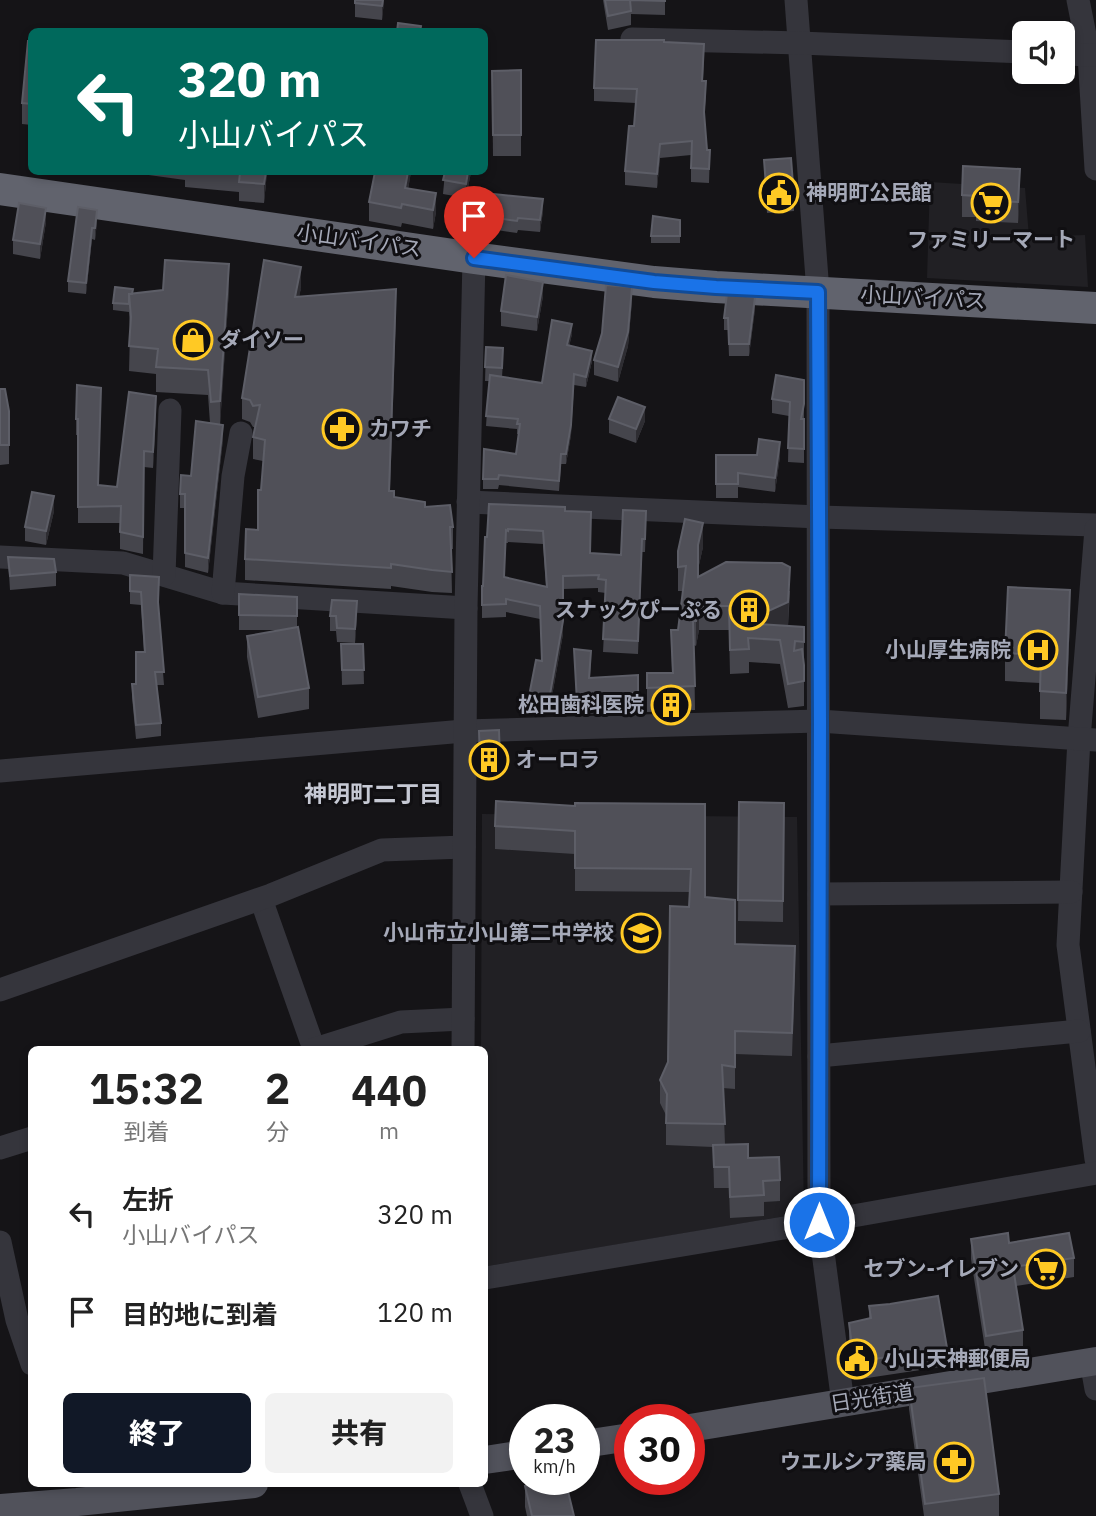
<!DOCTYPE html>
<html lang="ja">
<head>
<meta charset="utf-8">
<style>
  :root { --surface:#fff; --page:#f2f2f2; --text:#222; --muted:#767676; --accent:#111827 }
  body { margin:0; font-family:"IBM Plex Sans","Noto Sans JP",sans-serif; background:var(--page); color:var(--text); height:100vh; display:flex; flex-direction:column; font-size:26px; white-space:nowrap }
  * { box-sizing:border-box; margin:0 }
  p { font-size:23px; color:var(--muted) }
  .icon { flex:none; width:38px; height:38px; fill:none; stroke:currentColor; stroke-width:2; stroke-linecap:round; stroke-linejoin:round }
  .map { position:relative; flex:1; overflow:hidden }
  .drawer { position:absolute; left:28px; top:1046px; width:460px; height:441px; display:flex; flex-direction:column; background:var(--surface); border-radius:10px; box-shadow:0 4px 10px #0003 }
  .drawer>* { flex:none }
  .top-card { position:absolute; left:28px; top:28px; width:460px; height:147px; border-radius:10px; box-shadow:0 4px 10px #0003; background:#00695c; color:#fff; overflow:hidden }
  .buttons { position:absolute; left:1012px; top:21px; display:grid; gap:14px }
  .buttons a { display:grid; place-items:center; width:63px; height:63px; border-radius:10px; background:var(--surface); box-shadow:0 4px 10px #0003; font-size:35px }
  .speed { position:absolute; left:509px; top:1404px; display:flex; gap:14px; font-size:35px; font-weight:700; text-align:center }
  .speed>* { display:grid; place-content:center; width:91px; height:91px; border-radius:50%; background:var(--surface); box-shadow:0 4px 10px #0003; line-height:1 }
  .speed small { font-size:18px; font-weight:400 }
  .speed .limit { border:10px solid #d22; background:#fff; color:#111 }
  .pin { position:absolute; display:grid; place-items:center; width:60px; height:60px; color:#fff; margin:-72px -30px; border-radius:50% 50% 50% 0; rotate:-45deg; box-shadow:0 0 7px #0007 }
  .pin .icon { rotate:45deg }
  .me { position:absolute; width:77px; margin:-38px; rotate:0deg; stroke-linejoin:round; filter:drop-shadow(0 0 5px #0008) }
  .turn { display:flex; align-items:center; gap:24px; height:147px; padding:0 35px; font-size:32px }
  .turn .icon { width:91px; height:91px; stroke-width:2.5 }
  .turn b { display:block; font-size:49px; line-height:60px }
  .eta { display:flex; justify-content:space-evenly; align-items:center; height:119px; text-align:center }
  .eta b { font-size:42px; font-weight:800; line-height:49px }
  .primary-button { display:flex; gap:14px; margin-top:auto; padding:14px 35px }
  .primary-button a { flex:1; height:80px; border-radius:10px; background:var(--accent); color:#fff; font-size:28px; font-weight:800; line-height:80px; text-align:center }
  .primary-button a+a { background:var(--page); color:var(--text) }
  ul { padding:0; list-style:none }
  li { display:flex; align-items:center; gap:21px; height:98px; padding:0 35px }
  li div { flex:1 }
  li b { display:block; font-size:26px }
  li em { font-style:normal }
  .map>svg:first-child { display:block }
  .built { fill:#212024 }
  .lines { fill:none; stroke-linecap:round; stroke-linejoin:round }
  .minor { stroke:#35353c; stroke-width:23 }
  .major { stroke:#51525b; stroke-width:28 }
  .highway { stroke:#61636d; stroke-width:32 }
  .wall { fill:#45454c; fill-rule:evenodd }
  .shaded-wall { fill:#2e2d32 }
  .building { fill:#505058; stroke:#5d5e67; stroke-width:2; fill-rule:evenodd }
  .route-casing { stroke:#114b97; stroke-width:18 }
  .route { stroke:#1a73e8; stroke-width:12 }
  .labels { text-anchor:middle; stroke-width:6; stroke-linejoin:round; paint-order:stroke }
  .poi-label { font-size:21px; font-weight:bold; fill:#a5a9b8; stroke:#100f12; text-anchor:end }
  .street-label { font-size:21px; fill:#a5a9b8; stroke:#100f12 }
  .neighbourhood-label { font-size:23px; font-weight:bold; fill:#c6c9d4; stroke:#100f12 }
</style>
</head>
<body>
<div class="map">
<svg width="1096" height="1516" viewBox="0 0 1096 1516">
  <rect width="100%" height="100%" fill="#151417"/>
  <g class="built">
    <path d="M930,182L1025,188L1029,237L1085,235L1088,287L927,278Z"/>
    <path d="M482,814L797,817L804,1213L488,1266L485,1260V1050H481Z"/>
  </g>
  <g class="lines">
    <g class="minor">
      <path d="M796,0L818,292L819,1222L843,1403"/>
      <path d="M1078,0L1089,55L1096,169"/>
      <path d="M632,39L800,43L1024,52"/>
      <path d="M1062,54L1096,55"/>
      <path d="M468,502L819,517L1096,525"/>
      <path d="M1096,529L1079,739L1068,945L1096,1159"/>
      <path d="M0,557L123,563L223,593L466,608"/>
      <path d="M164,575L170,410"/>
      <path d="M223,593L233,476L241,433"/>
      <path d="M0,771L464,731L819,721L1096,740"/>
      <path d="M819,894L1071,892"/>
      <path d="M261,899L314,1049"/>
      <path d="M0,990L271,895L382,850L464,847"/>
      <path d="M312,1050L401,1022L463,1019"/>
      <path d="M463,1050L466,608L474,258"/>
      <path d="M819,1056L1079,1031"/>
      <path d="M0,1148L32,1138"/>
      <path d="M0,1242L17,1320L32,1364"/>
      <path d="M485,1278L819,1222L1096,1173"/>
      <path d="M1091,1361L1096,1389"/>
      <path d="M470,1484L482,1516"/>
    </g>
    <g class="major">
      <path d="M690,1428L1096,1361"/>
      <path d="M584,1444L630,1437"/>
      <path d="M485,1460L525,1454"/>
      <path d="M0,1508L77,1502L254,1484"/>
    </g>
    <path class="highway" d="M0,189L474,258L654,282L716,287L1096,308"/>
  </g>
  <g class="wall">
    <path d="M355,0H384L382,20L355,17Z"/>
    <path d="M603,0H665V15L631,14V25L608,30Z"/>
    <path d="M32,41V125L22,124V103Z"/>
    <path d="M664,42L704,58L703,81L706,95L704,118L707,150H710L709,183L691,182V155L660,158L657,188L625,185V171L634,126L636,103L594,101V88Z"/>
    <path d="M521,70V156H493L492,71Z"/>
    <path d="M764,160L794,197V211L767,213Z"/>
    <path d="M127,172H267L264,203L239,201V192L185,187V180Z"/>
    <path d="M411,172L408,189L436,212L433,229L402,223L401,227L369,221V202Z"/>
    <path d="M445,172H471L466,198L443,194Z"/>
    <path d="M1020,190L1018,223L976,221V217H962V195Z"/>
    <path d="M78,207L97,222L95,240L92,239L86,294L68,292V281Z"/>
    <path d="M543,211L540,232L518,230L517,233L482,228V216Z"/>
    <path d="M680,220V243H651V236Z"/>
    <path d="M46,222L40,259L13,254V240Z"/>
    <path d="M301,288L299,296L396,311L390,491L394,497L425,507L453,527V549H451L452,593L432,592L391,586V589L245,580V559L258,530L263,461L253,459V437L255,427H253L250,422L242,419V398Z"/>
    <path d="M229,289L220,424L223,439L208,573L185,567V508H180V494L191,476L210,423L208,395L156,392V374L129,371L130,332L129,312L113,310V303L133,294Z"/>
    <path d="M543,296L537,331L501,326V311Z"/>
    <path d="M632,301L628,346L618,382L594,375V360Z"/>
    <path d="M755,309L749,356H729L728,330H724V318Z"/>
    <path d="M572,334L569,346L592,361L586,387L574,385L571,435L566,464H561L559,491L499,485L498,489H483V479L516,454L519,434H517V429L486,426L489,381H485L486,347L503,362L502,377L542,383Z"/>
    <path d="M804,380V463L788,462L789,416L772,413V399Z"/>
    <path d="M0,389L9,411V464L0,465Z"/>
    <path d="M101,404L98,485L117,487L156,412L153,468L144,467L143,554L120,549V523H78V435H76V419Z"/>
    <path d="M609,419L645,421L636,443L609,433Z"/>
    <path d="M716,455L780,456L775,492L738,487V498H716Z"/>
    <path d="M489,504L565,511L590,553L621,555L646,524L645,552H642L638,654L603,652L606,593L598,592V588L563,589V634L549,713L529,709V696L542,661L540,619L506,612V617L482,618V586H483ZM508,542L543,544L546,586L504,578L506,543H508Z"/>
    <path d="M54,511L46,545L25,541V527Z"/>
    <path d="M703,547L698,569V577L790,591L788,626L804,627V706L788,708L780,664L749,662V673L730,674L729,630H699L696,646L694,645L695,710L647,712V673H672L671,630H678L683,591H678V551Z"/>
    <path d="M8,557L56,572V586L10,590Z"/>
    <path d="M130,575L159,590L158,607L164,685H157L161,723V736L136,739L132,697V684H136L144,652L141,605L130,604Z"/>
    <path d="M239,594L297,597V627L309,688V709L258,718L247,657V636L279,630H239Z"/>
    <path d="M357,615L355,643L337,642L336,631H330V616Z"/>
    <path d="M1070,618L1066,720L1040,719V683L1005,681V653Z"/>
    <path d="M341,644H363L364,684L342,685Z"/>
    <path d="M574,649L591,662L590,678L638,675V705L617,704V713L577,714Z"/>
    <path d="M479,731L500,760V774L480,775Z"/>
    <path d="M739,802L784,803L783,922L738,921Z"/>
    <path d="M705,804V897L735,944L795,969L792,1056L735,1054V1089L723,1088L725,1145L748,1158L780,1180V1201L764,1202V1216L730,1218L729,1188H714L713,1147L666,1145V1115L660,1103V1080L668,1062L689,907L690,892L575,891V854L495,849V826L575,806Z"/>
    <path d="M971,1239L1009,1243L1074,1258V1277L1016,1286L1023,1330V1349L986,1355L971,1259Z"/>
    <path d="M869,1306L947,1348V1366L854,1380L849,1341V1323L869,1319Z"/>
    <path d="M909,1388L999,1494V1516H924L909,1409Z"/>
    <path d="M525,1486L574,1516H527L525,1507Z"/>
  </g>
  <g class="shaded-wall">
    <path d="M383,0H384L382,20V6Z"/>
    <path d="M660,144V158L657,188V174Z"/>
    <path d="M1020,169V190L1018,223V202Z"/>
    <path d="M266,172H267L264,203V184Z"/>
    <path d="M408,172H411L405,207V188Z"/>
    <path d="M468,172H471L466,198V184Z"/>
    <path d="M436,193V212L433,229V210Z"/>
    <path d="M543,199V211L540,232V220Z"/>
    <path d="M46,208V222L40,259V244Z"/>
    <path d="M97,210V222L95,240V228Z"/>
    <path d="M92,228V239L86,294V283Z"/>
    <path d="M229,264V289L220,427V401Z"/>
    <path d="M301,267V288L295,318V297Z"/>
    <path d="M543,282V296L537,331V317Z"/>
    <path d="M632,287V301L628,346L618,382V367Z"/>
    <path d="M396,289V311L389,513V491Z"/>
    <path d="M755,297V309L749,356V344Z"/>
    <path d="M572,324V334L567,356V345Z"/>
    <path d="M592,351V361L586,387V377Z"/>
    <path d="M574,374L571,435L566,464V454Z"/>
    <path d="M156,396V412L153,468V452Z"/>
    <path d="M645,407V421L636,443V429Z"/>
    <path d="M223,425V439L208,573V558Z"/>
    <path d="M780,442V456L775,492V478Z"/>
    <path d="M54,496V511L46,545V531Z"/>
    <path d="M703,523V547L698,570V545Z"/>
    <path d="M790,567L788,626L748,638L742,623Z"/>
    <path d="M1070,590V618L1066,720V693Z"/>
    <path d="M357,601V615L355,643V629Z"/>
    <path d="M699,606V630L696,646V621Z"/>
    <path d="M563,621V634L549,713V700Z"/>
  </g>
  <g class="building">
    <path d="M355,0H383L382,6L355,3Z"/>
    <path d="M605,0H665V1L630,0L631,11L608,16Z"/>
    <path d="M398,23L421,26L420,32H397Z"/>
    <path d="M596,40H664V42L704,44L702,81H706L704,112L707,150H710L709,169L691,168L692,141L660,144L657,174L625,171L629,126H634L637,89L594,88Z"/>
    <path d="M28,41H32V104L22,103Z"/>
    <path d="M521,70V135H493L492,71Z"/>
    <path d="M791,158L794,197L767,199L764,160Z"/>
    <path d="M963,166L1020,169L1018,202L976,200V196L962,195Z"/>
    <path d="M219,172H266L264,184L239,182L240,173Z"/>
    <path d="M375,172H408L405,188L436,193L433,210L402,204L401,208L369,202Z"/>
    <path d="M445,172H468L466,184L443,180Z"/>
    <path d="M484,193L543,199L540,220L518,218L517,221L482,216Z"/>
    <path d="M19,203L46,208L40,244L13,240Z"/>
    <path d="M78,207L97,210L95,228H92L86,283L68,281Z"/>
    <path d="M653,216L680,220V236H651Z"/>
    <path d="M165,260L229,264L220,401L211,402L208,370L156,367L158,349L129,346L131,317L129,294L163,290Z"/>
    <path d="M264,260L301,267L295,297L396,289L389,491H394V497L425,502V507L450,505L453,527H450L452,572L432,570L391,564V568L245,559L246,529L258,530V490H261L265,440L253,437L260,405L253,406L250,400L242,398Z"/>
    <path d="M506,275L543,282L537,317L501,311Z"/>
    <path d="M606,285L632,287L628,332L618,367L594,360L602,333Z"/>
    <path d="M115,287L133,289L132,294H129V304L113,303Z"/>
    <path d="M727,294L755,297L749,344H729L728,318H724Z"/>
    <path d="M552,320L572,324L567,345L592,351L586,377L574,374L571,425L566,454H561L559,481L499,475L498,479H483L484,449L516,454L520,424H517L518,419L486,416L490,375L542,383Z"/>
    <path d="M486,347L503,348L502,368L485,367Z"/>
    <path d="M776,375L804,380V404L801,419H804V449L788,448L790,402L772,399Z"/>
    <path d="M77,385L101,388L98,485L117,487L129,392L156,396L153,452L144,451L143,537L120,532L121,506L78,507V419H76Z"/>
    <path d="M0,389H5L9,411V445H0Z"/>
    <path d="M618,397L645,407L636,429L609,419Z"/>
    <path d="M196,421L223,425L208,558L185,553V494H180L181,475L191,476Z"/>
    <path d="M759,439L780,442L775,478L738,473V484H716V455H757Z"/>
    <path d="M32,492L54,496L46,531L25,527Z"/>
    <path d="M489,504L565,507V511L591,512L590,553L621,555L623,510L646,511L645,539H642L638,641L603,639L606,580L598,579L599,575L563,576V621L549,700L529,696L536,660L542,661L540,606L506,599V604L482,605V586H483L485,537H487ZM508,529L543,531L547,587L504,577L506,530L508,531Z"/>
    <path d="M685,519L703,523L698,545V577L726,562L782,563L790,567L788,602L742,623L804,627V642L795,641L794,651L802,649L804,665V681L788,684L780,640L748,638L749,649L730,650L729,606H699L696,621H693L695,686L647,688V673H673L671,630H678L686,566L678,567V551Z"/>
    <path d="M8,557L54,559L56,572L10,576Z"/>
    <path d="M130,575L159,577L158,602L164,672H155L161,723L136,725L132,684H136V652H145L141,592L130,591Z"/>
    <path d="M1008,587L1070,590L1066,693L1040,691L1041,655L1005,653Z"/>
    <path d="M239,594L297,597V616L239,615Z"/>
    <path d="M332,600L357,601L355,629L337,628L336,616H330Z"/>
    <path d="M298,627L309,688L258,697L247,636Z"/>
    <path d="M341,644H363L364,670H342Z"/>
    <path d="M574,649L591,651L589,678L638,675V693H617V701L577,702Z"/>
    <path d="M499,730L500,760L480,761L479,731Z"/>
    <path d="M496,801L575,806V803L705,804V897L735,900V944L795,946L792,1033L735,1031V1067L722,1065L725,1124L666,1123L667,1094L660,1080L668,1062L670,906L689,907L691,869L575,868V831L495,826Z"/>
    <path d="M739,802L784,803L783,901L738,900Z"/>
    <path d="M748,1144V1158L779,1157L780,1180L763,1181L764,1195L730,1197L729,1167H714L713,1145Z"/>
    <path d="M1008,1233L1009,1243L1069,1233L1074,1258L1013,1267L1023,1330L986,1336L971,1239Z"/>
    <path d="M938,1296L947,1348L854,1362L849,1323L871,1318L869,1306L890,1304Z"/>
    <path d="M984,1378L999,1494L925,1504L909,1388Z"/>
    <path d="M556,1479H565L574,1516H532L525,1486Z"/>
  </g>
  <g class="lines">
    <defs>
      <path id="route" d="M474,258L654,282L716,287L818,292L820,721L819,1222"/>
    </defs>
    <use href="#route" class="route-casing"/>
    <use href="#route" class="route"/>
  </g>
  <defs>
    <symbol id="civic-ring" viewBox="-11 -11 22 22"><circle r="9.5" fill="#100f12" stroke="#ffc924" stroke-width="1.5"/><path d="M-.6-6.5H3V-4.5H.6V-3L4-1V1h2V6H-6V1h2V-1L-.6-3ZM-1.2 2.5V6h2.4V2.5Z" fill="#ffc924"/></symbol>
    <symbol id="supermarket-ring" viewBox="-11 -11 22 22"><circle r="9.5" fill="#100f12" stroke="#ffc924" stroke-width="1.5"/><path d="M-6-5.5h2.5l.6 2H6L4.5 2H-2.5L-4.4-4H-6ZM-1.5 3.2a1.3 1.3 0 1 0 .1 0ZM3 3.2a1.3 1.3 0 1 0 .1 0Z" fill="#ffc924"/></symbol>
    <symbol id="shop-ring" viewBox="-11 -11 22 22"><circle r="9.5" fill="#100f12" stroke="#ffc924" stroke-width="1.5"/><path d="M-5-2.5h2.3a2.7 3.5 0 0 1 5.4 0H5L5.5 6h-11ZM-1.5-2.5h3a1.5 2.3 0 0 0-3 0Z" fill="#ffc924"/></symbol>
    <symbol id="pharmacy-ring" viewBox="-11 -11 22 22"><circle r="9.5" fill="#100f12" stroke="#ffc924" stroke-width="1.5"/><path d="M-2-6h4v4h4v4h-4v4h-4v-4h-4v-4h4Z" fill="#ffc924"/></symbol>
    <symbol id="building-ring" viewBox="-11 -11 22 22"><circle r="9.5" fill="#100f12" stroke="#ffc924" stroke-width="1.5"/><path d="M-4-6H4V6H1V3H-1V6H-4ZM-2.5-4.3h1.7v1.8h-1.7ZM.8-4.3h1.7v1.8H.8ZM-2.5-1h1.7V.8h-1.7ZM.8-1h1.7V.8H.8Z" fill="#ffc924"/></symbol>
    <symbol id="hospital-ring" viewBox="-11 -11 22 22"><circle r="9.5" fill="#100f12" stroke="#ffc924" stroke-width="1.5"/><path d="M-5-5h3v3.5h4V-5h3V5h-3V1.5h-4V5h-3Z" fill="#ffc924"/></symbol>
    <symbol id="school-ring" viewBox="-11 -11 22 22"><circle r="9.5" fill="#100f12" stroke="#ffc924" stroke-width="1.5"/><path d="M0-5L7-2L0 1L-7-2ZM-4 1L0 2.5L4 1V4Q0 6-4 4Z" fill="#ffc924"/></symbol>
  </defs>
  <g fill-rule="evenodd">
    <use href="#civic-ring" x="757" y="171" width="44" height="44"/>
    <use href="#supermarket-ring" x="969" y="181" width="44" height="44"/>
    <use href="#shop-ring" x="171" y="318" width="44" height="44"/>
    <use href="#pharmacy-ring" x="320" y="407" width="44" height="44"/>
    <use href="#building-ring" x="727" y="588" width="44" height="44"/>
    <use href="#hospital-ring" x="1016" y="628" width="44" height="44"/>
    <use href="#building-ring" x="649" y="683" width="44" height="44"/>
    <use href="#building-ring" x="467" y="738" width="44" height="44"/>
    <use href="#school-ring" x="619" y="911" width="44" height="44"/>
    <use href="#supermarket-ring" x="1024" y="1247" width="44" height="44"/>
    <use href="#civic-ring" x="835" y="1337" width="44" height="44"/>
    <use href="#pharmacy-ring" x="932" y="1440" width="44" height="44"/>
  </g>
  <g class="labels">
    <g class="poi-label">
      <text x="806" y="200" text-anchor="start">神明町公民館</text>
      <text x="991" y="247" text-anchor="middle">ファミリーマート</text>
      <text x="220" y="347" text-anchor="start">ダイソー</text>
      <text x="369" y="436" text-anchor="start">カワチ</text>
      <text x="722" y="617">スナックぴーぷる</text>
      <text x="1011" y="657">小山厚生病院</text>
      <text x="644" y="712">松田歯科医院</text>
      <text x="516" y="767" text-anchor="start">オーロラ</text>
      <text x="614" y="940">小山市立小山第二中学校</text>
      <text x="1019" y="1276">セブン-イレブン</text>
      <text x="884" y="1366" text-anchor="start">小山天神郵便局</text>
      <text x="927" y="1469">ウエルシア薬局</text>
    </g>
    <g class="street-label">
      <text transform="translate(359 241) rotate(8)" y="7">小山バイパス</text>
      <text transform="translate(923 298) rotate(3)" y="7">小山バイパス</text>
      <text transform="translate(872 1398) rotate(-9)" y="7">日光街道</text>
    </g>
    <g class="neighbourhood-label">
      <text x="373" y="802">神明町二丁目</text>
    </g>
  </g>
</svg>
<div class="buttons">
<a><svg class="icon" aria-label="sound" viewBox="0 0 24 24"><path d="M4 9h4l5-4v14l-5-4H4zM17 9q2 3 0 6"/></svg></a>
</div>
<div class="speed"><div>23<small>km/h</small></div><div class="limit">30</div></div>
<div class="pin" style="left:474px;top:258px;background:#d93025"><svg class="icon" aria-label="arrive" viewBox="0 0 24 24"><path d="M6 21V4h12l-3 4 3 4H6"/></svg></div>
<svg class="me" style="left:819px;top:1222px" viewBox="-20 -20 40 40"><circle r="17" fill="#1a73e8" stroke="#fff" stroke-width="3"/><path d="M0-11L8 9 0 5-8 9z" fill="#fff"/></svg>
<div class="top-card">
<div class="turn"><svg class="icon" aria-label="left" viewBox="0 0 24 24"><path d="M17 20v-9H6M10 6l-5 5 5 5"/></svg><div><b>320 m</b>小山バイパス</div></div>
</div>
<section class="drawer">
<div class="eta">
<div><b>15:32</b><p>到着</p></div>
<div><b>2</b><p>分</p></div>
<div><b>440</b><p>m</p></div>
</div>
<ul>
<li><svg class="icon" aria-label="left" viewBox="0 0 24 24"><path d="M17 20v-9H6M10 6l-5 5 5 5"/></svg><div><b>左折</b><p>小山バイパス</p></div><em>320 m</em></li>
<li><svg class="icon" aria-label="arrive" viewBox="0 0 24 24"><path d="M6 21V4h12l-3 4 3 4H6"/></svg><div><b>目的地に到着</b></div><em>120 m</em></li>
</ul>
<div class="primary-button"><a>終了</a><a>共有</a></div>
</section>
</div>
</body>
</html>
